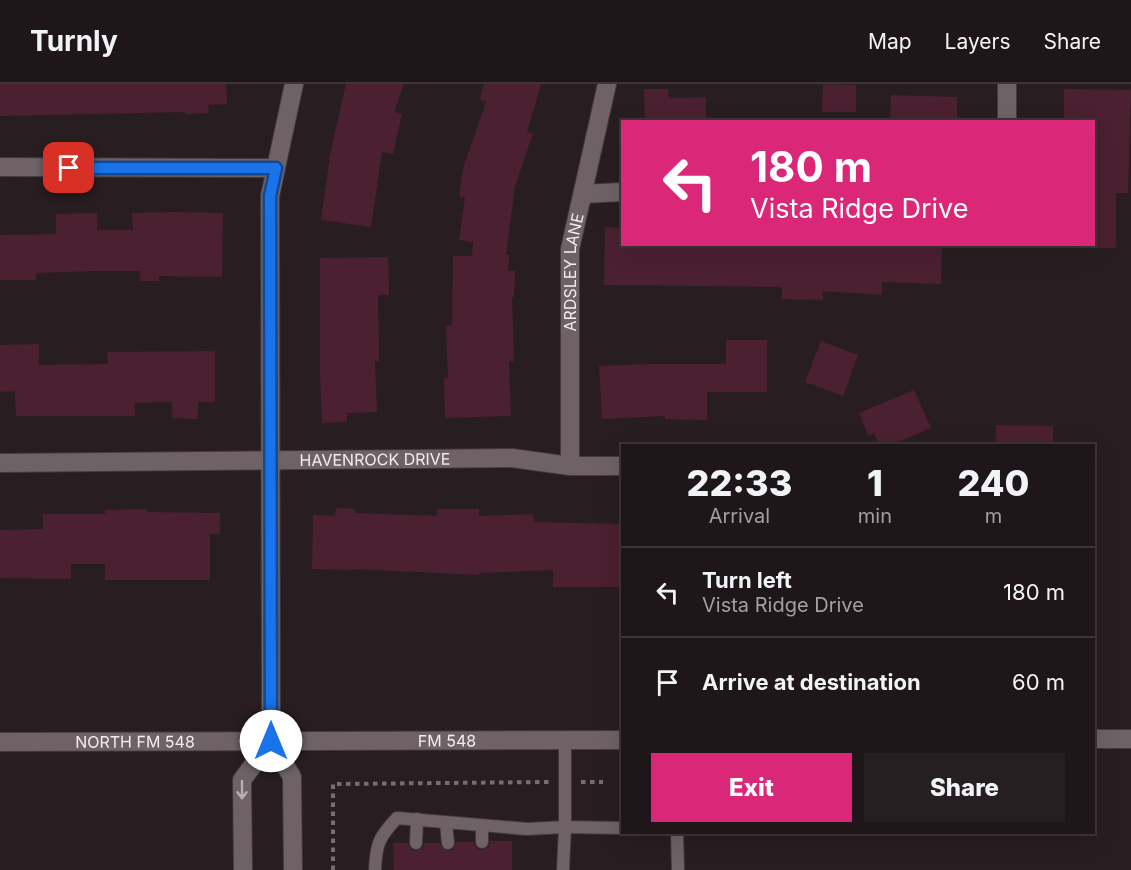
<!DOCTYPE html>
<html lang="en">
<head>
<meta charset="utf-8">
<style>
  :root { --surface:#1e1619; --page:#261f22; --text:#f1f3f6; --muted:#a19fa2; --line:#3c3538; --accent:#db2777 }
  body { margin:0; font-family:Inter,sans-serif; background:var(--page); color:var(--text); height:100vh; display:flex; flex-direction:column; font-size:22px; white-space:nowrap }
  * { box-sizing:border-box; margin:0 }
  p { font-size:20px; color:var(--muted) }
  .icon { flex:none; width:33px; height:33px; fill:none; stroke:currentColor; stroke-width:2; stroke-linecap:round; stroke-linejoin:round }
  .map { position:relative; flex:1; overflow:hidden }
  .details { position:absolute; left:621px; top:360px; width:474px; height:390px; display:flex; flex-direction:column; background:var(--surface); border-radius:0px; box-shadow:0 6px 24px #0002,0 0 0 2px var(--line) }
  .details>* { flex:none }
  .guide { position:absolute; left:621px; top:36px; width:474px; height:126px; border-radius:0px; box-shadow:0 6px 24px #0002,0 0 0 2px var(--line); background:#db2777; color:#fff; overflow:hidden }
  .pin { position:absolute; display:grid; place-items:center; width:51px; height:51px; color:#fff; margin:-26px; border-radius:12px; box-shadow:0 3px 9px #0006 }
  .me { position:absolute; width:66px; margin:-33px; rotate:0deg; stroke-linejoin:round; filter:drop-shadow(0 0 4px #0008) }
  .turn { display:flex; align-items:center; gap:21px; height:126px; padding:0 30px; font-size:27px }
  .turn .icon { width:78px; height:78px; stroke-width:2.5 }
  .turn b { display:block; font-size:42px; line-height:51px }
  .eta { display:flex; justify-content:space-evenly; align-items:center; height:102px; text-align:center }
  .eta b { font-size:36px; font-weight:800; line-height:42px }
  .action { display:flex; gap:12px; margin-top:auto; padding:12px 30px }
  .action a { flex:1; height:69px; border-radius:0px; background:var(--accent); color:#fff; font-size:24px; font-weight:800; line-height:69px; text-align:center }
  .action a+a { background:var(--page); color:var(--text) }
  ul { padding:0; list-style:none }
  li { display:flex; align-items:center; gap:18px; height:90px; padding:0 30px; border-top:2px solid var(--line) }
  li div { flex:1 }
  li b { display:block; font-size:22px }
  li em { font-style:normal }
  header { display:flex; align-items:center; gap:36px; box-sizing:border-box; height:84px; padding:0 30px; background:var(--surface); border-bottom:2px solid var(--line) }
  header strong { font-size:28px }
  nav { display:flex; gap:33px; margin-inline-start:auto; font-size:21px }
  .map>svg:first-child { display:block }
  .building { fill:#4b2031 }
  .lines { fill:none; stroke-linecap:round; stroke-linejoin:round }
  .lane-casing { stroke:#433a3d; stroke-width:14 }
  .street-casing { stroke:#433a3d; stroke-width:20 }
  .secondary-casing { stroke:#433a3d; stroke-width:20 }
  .path { stroke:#776e71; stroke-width:4; stroke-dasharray:4.5 4.5; stroke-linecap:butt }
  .lane { stroke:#6e6266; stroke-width:12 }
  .street { stroke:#6e6266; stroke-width:18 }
  .secondary { stroke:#6e6266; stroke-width:18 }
  .oneway { stroke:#b7aeb1 }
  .route-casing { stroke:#114b97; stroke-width:15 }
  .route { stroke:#1a73e8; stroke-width:10 }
  .labels { text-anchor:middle; stroke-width:4.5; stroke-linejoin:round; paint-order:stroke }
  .street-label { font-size:16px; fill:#f3ecee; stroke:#1f1518 }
</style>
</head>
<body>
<header>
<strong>Turnly</strong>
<nav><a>Map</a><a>Layers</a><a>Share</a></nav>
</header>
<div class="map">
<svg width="1131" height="786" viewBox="0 0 1131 786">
  <rect width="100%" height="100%" fill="#281e21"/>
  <g class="building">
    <path d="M0,0H226L227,20L208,21L209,29L185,30V28L0,32Z"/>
    <path d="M346,0H404L394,28L402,30L393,70L382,68L371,143L321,136L330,71Z"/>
    <path d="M484,0H541L527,48L533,50L515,102L506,171H509L508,187H515L514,213H512L514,277L509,278L511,332L445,334L444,294H448L446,242L452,241L453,172H472L473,158L459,156L465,114L459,113L463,84L486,18L480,16Z"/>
    <path d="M823,0L856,1V28H822Z"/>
    <path d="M644,5H668L669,14L706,13V38H645Z"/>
    <path d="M1064,5L1131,6L1128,109H1116V164H1094V38H1064Z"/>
    <path d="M891,11L957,13V38H890Z"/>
    <path d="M173,128L223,129L222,193L159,192V197H140V187H98L36,189V196H0V151L56,150V130L97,129V146H133L132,129Z"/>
    <path d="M605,143L622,144V160H942L941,200L882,198V211L823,207V216L782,215V203L604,201Z"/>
    <path d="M388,173L389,211H378L379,277H375L377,328L347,329V338L322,339L320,291V174Z"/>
    <path d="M726,256H767V308H707V336L665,335V332L602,335L599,282L653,280H726Z"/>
    <path d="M821,257L858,271L843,312L805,298Z"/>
    <path d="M39,260V281L108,280L107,268L215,267V318H198V335L172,334V318L135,319V332H16L15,307L0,308V261Z"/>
    <path d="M914,306L931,344L889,362H879L874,349L868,351L859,329Z"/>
    <path d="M996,341L1053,342V362H996Z"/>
    <path d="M336,424L355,425V429L437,432V425H479V432L533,430L534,438L622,440V503H553V486L479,489V491L354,485V486L312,485L313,431L335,432Z"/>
    <path d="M147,425V428L220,429V450H210V496H105V480H71V495L0,494V446L43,445V430H105V426Z"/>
    <path d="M490,757H512V786H394L393,759H408L411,766L416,767L423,764L424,759H440L442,764L448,767L453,765L456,758H474L477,765L483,766L489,763Z"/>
  </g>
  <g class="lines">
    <defs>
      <g id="lane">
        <path d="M446,739L448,759"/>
        <path d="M677,748L678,786"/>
        <path d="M482,758V742"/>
        <path d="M416,759L417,735"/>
        <path d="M375,786C376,760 379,753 397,734L527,745L565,743V656"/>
        <path d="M563,786L565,743L622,744"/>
      </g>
      <g id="street">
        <path d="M1007,0V38"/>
        <path d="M0,83L276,84"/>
        <path d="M583,110L622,108"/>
        <path id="s1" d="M0,379L512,374L570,382H622"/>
        <path id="s2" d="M570,382V165L607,0"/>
        <path d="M271,657L270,112L294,0"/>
      </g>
      <g id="secondary">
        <path d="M1094,655H1131"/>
        <path d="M271,657L292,693L293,786"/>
        <path id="s3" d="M0,658L622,656"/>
        <path d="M243,786L242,696L271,657"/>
      </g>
    </defs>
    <use href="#lane" class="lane-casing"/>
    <use href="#street" class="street-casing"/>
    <use href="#secondary" class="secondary-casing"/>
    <g class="path">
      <path d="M581,698H603"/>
      <path d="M333,786V700L549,698"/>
    </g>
    <use href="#lane" class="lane"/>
    <use href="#street" class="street"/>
    <use href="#secondary" class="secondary"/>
  </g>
  <defs><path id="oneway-shaft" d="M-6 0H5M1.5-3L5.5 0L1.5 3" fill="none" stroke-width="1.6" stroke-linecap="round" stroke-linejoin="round" transform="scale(1.5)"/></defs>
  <use class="oneway" href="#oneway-shaft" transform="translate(242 706) rotate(90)"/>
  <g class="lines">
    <defs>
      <path id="route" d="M69,84H276L270,112L271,657"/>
    </defs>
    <use href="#route" class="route-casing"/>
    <use href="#route" class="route"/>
  </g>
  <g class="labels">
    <g class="street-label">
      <text dy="6" stroke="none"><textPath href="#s2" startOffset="194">ARDSLEY LANE</textPath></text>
      <text dy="6" stroke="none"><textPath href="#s1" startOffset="375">HAVENROCK DRIVE</textPath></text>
      <text dy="6" stroke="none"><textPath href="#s3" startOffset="447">FM 548</textPath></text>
      <text dy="6" stroke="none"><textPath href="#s3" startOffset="135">NORTH FM 548</textPath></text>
    </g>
  </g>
</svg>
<div class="pin" style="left:69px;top:84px;background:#d93025"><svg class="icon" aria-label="arrive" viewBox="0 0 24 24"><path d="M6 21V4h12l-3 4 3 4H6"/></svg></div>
<svg class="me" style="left:271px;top:657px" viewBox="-20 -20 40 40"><circle r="19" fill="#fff"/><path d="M0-13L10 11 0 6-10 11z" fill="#1a73e8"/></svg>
<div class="guide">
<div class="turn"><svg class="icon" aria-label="left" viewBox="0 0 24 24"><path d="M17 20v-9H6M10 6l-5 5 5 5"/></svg><div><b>180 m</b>Vista Ridge Drive</div></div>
</div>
<section class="details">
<div class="eta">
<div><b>22:33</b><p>Arrival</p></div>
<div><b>1</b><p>min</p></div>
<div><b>240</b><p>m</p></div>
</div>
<ul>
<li><svg class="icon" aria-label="left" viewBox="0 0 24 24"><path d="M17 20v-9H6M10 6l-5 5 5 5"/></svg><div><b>Turn left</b><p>Vista Ridge Drive</p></div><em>180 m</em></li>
<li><svg class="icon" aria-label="arrive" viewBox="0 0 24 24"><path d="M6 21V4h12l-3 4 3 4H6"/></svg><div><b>Arrive at destination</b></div><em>60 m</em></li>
</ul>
<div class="action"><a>Exit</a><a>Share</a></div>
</section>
</div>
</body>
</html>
